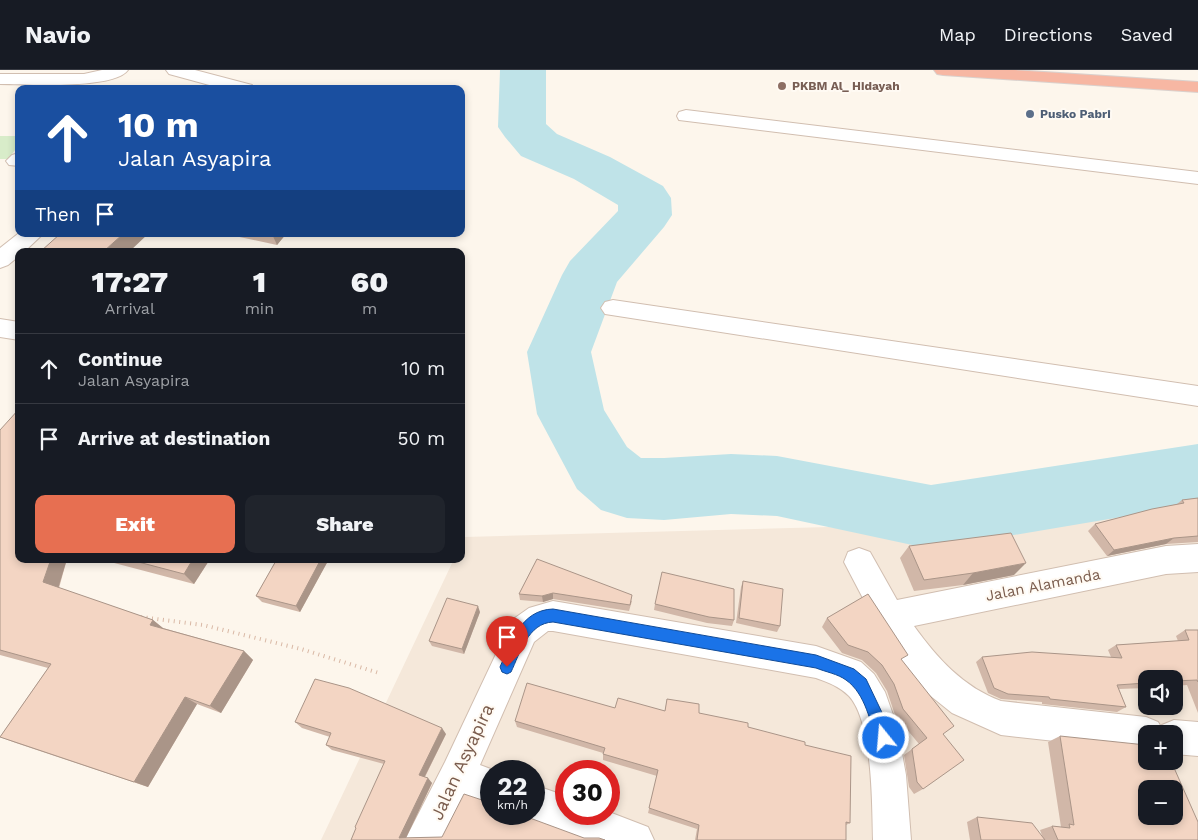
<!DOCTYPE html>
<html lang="en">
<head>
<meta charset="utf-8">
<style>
  :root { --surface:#171b24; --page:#20242c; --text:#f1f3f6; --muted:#9ea1a6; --line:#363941; --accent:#e76f51 }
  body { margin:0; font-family:"Work Sans",sans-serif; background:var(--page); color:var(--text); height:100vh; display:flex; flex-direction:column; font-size:19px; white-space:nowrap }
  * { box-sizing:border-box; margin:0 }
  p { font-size:16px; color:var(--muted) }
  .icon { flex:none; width:28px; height:28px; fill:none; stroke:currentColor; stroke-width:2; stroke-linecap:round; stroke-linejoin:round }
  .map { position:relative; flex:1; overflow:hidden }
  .details { position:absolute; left:15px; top:178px; width:450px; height:315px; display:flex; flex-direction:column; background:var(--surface); border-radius:10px; box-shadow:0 2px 8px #0003 }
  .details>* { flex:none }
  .hud { position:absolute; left:15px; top:15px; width:450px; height:152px; border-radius:10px; box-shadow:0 2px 8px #0003; background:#1a4fa0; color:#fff; overflow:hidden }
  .controls { position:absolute; left:1138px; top:600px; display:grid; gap:10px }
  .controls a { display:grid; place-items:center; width:45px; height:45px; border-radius:10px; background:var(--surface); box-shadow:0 2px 8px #0003; font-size:25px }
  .speed { position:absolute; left:480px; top:690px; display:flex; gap:10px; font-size:25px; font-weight:700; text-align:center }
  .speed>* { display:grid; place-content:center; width:65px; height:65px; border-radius:50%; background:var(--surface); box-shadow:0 2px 8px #0003; line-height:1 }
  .speed small { font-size:12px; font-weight:400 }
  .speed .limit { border:8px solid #d22; background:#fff; color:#111 }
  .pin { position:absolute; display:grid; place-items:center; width:42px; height:42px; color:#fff; margin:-51px -21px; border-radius:50% 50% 50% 0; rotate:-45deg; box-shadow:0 0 5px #0007 }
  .pin .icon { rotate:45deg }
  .me { position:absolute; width:55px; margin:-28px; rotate:343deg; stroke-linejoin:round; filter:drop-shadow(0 0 4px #0008) }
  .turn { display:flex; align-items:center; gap:18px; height:105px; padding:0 20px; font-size:22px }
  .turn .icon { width:65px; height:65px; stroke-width:2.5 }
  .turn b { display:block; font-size:35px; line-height:42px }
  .then { display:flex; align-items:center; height:48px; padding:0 20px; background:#0003; gap:10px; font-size:19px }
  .eta { display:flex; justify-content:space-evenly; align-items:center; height:85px; text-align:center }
  .eta b { font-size:30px; font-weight:800; line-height:35px }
  .cta { display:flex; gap:10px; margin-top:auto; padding:10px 20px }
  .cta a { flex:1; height:58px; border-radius:10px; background:var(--accent); color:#fff; font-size:20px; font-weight:800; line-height:58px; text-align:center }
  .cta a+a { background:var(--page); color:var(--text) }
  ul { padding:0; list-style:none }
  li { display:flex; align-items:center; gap:15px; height:70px; padding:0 20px; border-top:1px solid var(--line) }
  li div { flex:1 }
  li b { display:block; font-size:19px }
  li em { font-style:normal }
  header { display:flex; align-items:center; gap:30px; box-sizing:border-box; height:70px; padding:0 25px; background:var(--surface); border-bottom:1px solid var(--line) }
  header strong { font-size:24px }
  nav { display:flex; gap:28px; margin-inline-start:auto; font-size:18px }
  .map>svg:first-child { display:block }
  .residential { fill:#f5e8da; fill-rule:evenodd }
  .green { fill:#d8ecc9 }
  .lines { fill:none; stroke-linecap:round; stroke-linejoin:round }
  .river { fill:#bfe3e8; fill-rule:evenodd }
  .minor-casing { stroke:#d1beb0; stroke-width:2 }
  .highway-casing { stroke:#dad1cd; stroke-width:2 }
  .path { stroke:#d9b8a5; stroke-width:4; stroke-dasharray:1 4.5; stroke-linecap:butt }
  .minor { fill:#fff; fill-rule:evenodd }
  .highway { fill:#f7b7a3; fill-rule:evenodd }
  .wall { fill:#d1b7a8 }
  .shaded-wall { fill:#aa9588 }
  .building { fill:#f3d5c3; stroke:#aa9588; fill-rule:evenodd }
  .route { fill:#1a73e8; stroke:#114b97 }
  .education-dot { fill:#8d6e63; stroke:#fffaf3; stroke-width:2 }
  .service-dot { fill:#5c6f8a; stroke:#fffaf3; stroke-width:2 }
  .labels { text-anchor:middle; stroke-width:4; stroke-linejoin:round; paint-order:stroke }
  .far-education-label { font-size:12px; font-weight:bold; fill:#785e54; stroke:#fffaf3; text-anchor:start }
  .far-service-label { font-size:12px; font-weight:bold; fill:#4e5e75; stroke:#fffaf3; text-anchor:start }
  .street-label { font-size:15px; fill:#7a5c4d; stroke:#fffaf3 }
  .near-street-label { font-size:18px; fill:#7a5c4d; stroke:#fffaf3 }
</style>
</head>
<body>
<header>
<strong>Navio</strong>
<nav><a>Map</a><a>Directions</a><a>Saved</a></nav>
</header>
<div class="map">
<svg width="1198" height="770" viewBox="0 0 1198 770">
  <rect width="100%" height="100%" fill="#fdf6ec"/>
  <path class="residential" d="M1198,411V770H321L454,489H461V474L465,467L829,457L885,464ZM1146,609H1174V636H1146ZM1146,664H1174V691H1146ZM491,701H534V744H491ZM566,701H609V744H566ZM1146,719H1174V746H1146Z"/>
  <path class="green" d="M0,66H19V75L8,89H0Z"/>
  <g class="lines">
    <path class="river" d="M500,0H546V54L557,64L610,87L663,116L671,128L672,145L664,157L617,212L591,282L604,340L627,377L641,388H664L731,384L777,386L931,415L1198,374V434L931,479L777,446L731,444L664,450L627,448L601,440L577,419L537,344L527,282L562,205L570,191L618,141V135L574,109L521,86L505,67L498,57Z"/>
    <defs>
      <g id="minor">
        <path d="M102,0H128C114,20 25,14 0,14V4H84Z"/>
        <path d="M166,0H195L252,15L255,19H224L169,4Z"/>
        <path d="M686,40L1198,102V114L679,50L677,46L679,42Z"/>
        <path d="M19,83V96L9,95L6,91L12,85Z"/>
        <path d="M19,163L43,164L25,181H19V186L8,195L0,198V178Z"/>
        <path d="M613,230L1198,316V336L605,244L601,238L605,232Z"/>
        <path d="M0,249L19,252V270L0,267Z"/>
        <path d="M1198,474V502L1166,504L914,556C937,588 963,617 1001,631L1146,647L1158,652L1161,657L1162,655L1174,650L1198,652V686L1174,684V664H1146V681L1001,665L952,643L927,623L901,591L878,557L844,492L848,482L859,478L870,482L897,530L1166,476Z"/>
        <path d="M553,531L816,576L861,592L874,604L885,622L897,656L906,705L911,770H873C872,735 873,652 849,626C839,616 829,613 816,608L553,561H548L534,572L480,695L496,701H491V735L466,726L444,770H405L445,692L512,550L529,538Z"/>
        <path d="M534,715L566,726V744H609V742L648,757L654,770H585L521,746L520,744H534Z"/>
      </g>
      <path id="highway" d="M934,0H1014L1198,12V22L943,5L937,4Z"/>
    </defs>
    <use href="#minor" class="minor-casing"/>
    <use href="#highway" class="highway-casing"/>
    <path class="path" d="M141,547L203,555L301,579L379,603"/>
    <use href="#minor" class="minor"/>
    <use href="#highway" class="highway"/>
  </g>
  <g class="wall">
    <path d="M230,164H286L277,175L230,165Z"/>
    <path d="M0,360L19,489H67L59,518L153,550L163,558L244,581L253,590L221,643L197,634L148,717L16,673L0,667L48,598L0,585Z"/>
    <path d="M1198,428V472L1166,474L1107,486L1088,461L1095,454L1177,434L1182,430Z"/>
    <path d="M909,476L1014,505L963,515L914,521L900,488Z"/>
    <path d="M99,489H210L194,514Z"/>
    <path d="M277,489H329L300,542L262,532L256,526Z"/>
    <path d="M537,489L632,531L629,541L553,529L543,532L520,530L519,524Z"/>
    <path d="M743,511L780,556L777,562L736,553L741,517Z"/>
    <path d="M655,534L734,550L732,556L707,553L654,540Z"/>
    <path d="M480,542L464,584L432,576L429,571Z"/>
    <path d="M827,548L902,591L943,664L923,719L914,724L909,717L904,685L919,674L895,645L887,621L876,603L862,590L842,583L822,557Z"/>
    <path d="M1185,560H1198V643L1187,615L1174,616V609H1146V618L1119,619L1126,637L1117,642L1042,634V632L1001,629L988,623L976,592L982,587H1111L1108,580L1116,575L1178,571L1176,566Z"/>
    <path d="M667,629L699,643L748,657L805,675L850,753L846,755V770H695L697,759L648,743L657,706L603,690V683L517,657L515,651L615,638L665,641Z"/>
    <path d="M295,652L446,664L425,707L432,713L406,768L442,767L491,744L584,768L351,770L384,694L332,680L326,675L330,667L302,658Z"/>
    <path d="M1060,666L1198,770H970L967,752L977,747L1043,768L1040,760L1052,756L1061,757L1048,672Z"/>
  </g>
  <g class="shaded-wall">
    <path d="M123,164H148L130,181H104Z"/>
    <path d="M272,164H286L277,175Z"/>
    <path d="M1174,468L1166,474L1107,486L1114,480Z"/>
    <path d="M51,489H67L57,522L43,512Z"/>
    <path d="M193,489H210L194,514L184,504Z"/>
    <path d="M321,489H329L300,542L296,536Z"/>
    <path d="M1026,493L1014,505L963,515L973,503Z"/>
    <path d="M553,523V529L543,532L542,526Z"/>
    <path d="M478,536L480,542L464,584L462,579Z"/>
    <path d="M153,550L164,559L150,555Z"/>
    <path d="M244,581L253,590L221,643L210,636Z"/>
    <path d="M185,627L197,634L148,717L134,712Z"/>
    <path d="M442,658L446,664L423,710L419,705Z"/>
    <path d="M428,708L432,713L405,770L399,768Z"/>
  </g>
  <g class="building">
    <path d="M60,164H123L104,181H41Z"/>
    <path d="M19,339V489H51L43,512L153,550L150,555L244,581L210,636L185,627L134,712L0,667L51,594L0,580V360Z"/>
    <path d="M1198,428V466L1174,468L1114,480L1095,454L1152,439L1184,433L1182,430Z"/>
    <path d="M1011,463L1026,493L973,503L924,510L909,476Z"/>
    <path d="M127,489H193L184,504Z"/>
    <path d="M277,489H321L296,536L256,526Z"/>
    <path d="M537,489L632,525L630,535L553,523L542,526L519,524Z"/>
    <path d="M662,502L734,519V550L709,547L655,534Z"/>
    <path d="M743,511L783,519L780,556L739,548Z"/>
    <path d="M868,524L908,585L901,589L954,656L943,664L964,690L923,719L917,712L912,679L927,668L903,639L894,614L882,595L868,582L848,575L827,548Z"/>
    <path d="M447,528L478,536L462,579L429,571Z"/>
    <path d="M1185,560H1198V612L1197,610L1174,611V609H1146V613L1117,615L1126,637L1050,629L1049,627L1008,624L994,618L982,587L1032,582L1122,588L1116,575L1189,570Z"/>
    <path d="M315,609L349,618L442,658L419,705L428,708L399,768L442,767L464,724L488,732L490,728L491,729V744H519L584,768H599L605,770H351L356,758L355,757L385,691L326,675L331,663L295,652Z"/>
    <path d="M527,613L615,638L618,628L665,641L667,629L699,634V643L748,653V657L805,672V675L851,686L850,753L846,752V770H697L699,755L649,738L658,700L603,684L605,678L515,651Z"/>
    <path d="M1060,666L1146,675V691H1171L1198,752V770H1058L1052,756L1070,758L1069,754L1074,755ZM1146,719H1174V746H1146Z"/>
    <path d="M977,747L1032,753L1045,770H981Z"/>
  </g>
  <path class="route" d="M553,539L816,585L854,599L866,609L887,653L891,668L889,674L884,676L878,674C870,653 866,624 846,610C838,604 826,602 816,598L553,552C528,553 520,583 511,602L507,604L502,602L500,597C511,572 521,540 553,539Z"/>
  <circle class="education-dot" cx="782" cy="16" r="5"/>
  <circle class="service-dot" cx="1030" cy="44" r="5"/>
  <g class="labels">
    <g class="far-education-label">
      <text x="792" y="20">PKBM Al_ Hidayah</text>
    </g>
    <g class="far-service-label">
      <text x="1040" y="48">Pusko Pabri</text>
    </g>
    <g class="street-label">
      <text transform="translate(1043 515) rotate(-11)" y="5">Jalan Alamanda</text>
    </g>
    <g class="near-street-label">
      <text transform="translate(462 692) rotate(-65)" y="6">Jalan Asyapira</text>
    </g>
  </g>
</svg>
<div class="controls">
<a><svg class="icon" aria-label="sound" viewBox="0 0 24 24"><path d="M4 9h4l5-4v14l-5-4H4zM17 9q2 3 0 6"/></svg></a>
<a>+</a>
<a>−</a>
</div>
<div class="speed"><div>22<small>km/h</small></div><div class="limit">30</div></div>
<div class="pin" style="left:507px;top:597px;background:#d93025"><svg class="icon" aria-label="arrive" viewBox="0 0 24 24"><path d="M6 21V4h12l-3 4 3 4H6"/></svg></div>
<svg class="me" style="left:884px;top:668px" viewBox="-20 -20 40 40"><circle r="17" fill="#1a73e8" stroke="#fff" stroke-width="3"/><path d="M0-11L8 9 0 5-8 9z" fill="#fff"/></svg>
<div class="hud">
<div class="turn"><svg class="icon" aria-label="ahead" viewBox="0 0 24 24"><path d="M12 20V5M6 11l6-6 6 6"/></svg><div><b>10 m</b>Jalan Asyapira</div></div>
<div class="then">Then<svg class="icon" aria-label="arrive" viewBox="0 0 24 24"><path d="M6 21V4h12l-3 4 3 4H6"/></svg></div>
</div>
<section class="details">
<div class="eta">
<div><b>17:27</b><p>Arrival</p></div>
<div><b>1</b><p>min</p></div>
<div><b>60</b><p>m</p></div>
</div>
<ul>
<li><svg class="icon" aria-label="ahead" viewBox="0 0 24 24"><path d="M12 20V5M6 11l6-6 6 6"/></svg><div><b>Continue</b><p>Jalan Asyapira</p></div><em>10 m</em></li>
<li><svg class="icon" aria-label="arrive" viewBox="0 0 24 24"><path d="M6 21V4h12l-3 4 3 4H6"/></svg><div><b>Arrive at destination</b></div><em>50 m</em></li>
</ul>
<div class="cta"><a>Exit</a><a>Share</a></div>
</section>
</div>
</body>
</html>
